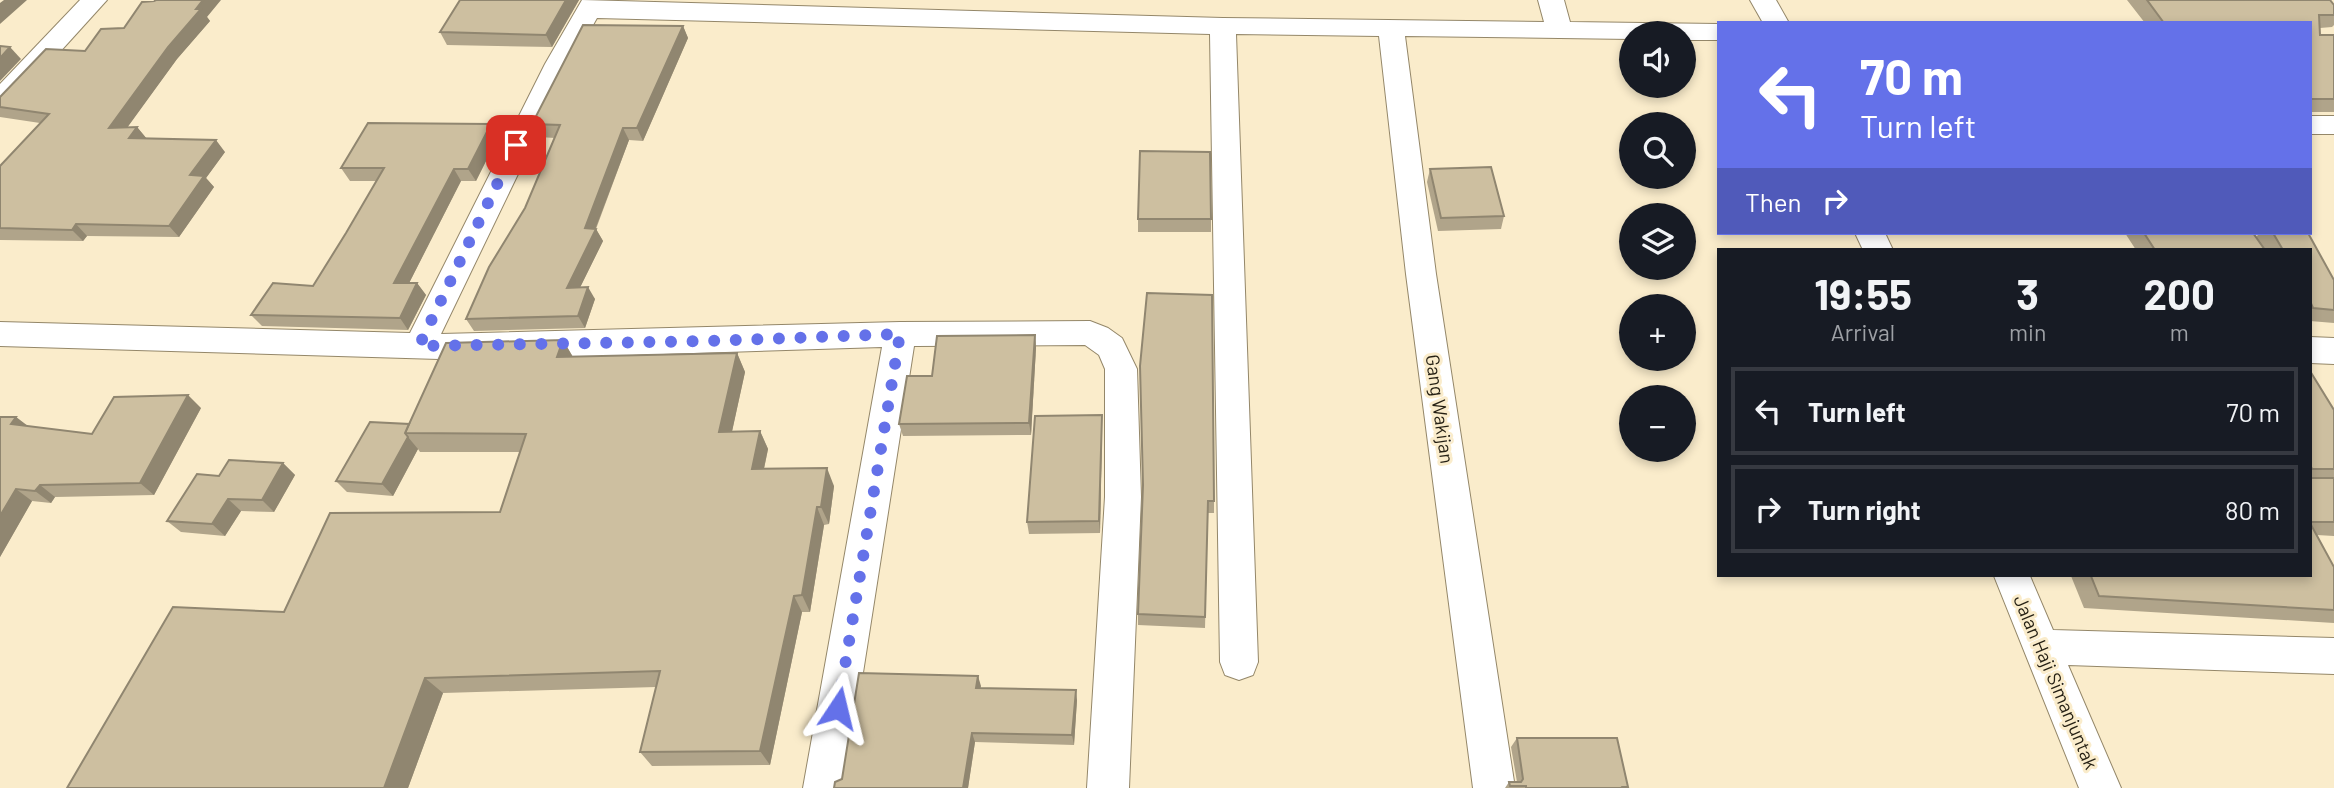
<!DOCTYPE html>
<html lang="en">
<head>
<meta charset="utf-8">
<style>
  :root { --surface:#171b24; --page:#242831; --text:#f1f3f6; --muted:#9ea1a6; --line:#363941 }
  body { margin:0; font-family:Barlow,sans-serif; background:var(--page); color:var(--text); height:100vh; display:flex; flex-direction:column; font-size:26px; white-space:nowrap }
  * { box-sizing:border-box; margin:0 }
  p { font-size:23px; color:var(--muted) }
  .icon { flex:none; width:38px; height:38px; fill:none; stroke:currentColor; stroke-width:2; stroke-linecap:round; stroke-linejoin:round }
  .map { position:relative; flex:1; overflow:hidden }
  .details { position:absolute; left:1717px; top:248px; width:595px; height:329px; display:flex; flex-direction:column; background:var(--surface); border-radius:0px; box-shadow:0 4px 10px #0003 }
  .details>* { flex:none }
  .top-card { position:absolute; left:1717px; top:21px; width:595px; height:214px; border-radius:0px; box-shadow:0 4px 10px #0003; background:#6471e9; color:#fff; overflow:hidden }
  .tools { position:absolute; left:1619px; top:21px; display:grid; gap:14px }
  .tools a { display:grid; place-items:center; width:77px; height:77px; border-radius:50%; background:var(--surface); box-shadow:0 4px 10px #0003; font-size:35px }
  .pin { position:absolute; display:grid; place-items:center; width:60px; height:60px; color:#fff; margin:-30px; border-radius:14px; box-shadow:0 4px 10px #0006 }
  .me { position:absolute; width:77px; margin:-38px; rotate:10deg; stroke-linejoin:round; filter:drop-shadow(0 0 5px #0008) }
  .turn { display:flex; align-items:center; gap:24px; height:147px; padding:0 28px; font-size:32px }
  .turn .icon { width:91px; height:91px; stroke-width:2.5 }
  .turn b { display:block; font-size:49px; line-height:60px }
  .then { display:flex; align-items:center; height:66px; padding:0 28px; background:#0003; gap:14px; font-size:26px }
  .eta { display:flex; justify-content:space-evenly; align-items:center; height:119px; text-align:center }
  .eta b { font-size:42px; font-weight:700; line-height:49px }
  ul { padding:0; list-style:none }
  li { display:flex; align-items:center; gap:21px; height:88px; margin:0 14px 10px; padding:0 14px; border:4px solid var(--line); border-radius:0px }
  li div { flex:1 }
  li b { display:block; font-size:26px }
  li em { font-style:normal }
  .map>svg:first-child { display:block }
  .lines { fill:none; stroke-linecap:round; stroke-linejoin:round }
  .street-casing { stroke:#948769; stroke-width:2 }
  .street { fill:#fff; fill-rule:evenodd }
  .wall { fill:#b0a48a }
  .shaded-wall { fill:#908670 }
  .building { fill:#cdbfa0; stroke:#908670; stroke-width:2 }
  .route { stroke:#6471e9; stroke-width:12; stroke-dasharray:0 21.6 }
  .labels { text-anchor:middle; stroke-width:6; stroke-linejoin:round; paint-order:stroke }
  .street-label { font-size:19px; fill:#241f13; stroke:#faeccb }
</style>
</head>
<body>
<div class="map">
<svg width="2334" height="788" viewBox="0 0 2334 788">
  <rect width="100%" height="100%" fill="#faeccb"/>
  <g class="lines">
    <defs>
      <g id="street">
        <path d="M80,0H107L10,107L0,110V84Z"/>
        <path d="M582,0L1223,18L1544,22L1538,0H1564L1570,22L1718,24V40H1684V33H1631V39L1405,36L1436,274L1515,788H1473L1406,274L1379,36L1236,34L1258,662L1253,675L1239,680L1225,675L1220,662L1210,34L597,18L571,64L441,334L900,322L1090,321L1108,328L1122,338L1137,369L1141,497L1129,788H1087L1105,497V369L1099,355L1085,345L914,346L845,788H803L882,347L473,360L0,346V322L410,333L545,64Z"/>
        <path d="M1750,0H1776L1789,23H1763Z"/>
        <rect x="2310" y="116" width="24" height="18"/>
        <path d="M1855,233H1885L1893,250H1863Z"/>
        <path d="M2310,337L2334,338V364L2310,363Z"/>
        <path d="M1994,576H2030L2053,630L2334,638V674L2068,665L2121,788H2079Z"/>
      </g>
    </defs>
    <use href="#street" class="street-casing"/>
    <use href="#street" class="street"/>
  </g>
  <g class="wall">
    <path d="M460,0H579L552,47L447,45L440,32Z"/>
    <path d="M2127,0H2330L2334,5V25L2332,27L2320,28V35H2334V112H2310V23H2145Z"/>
    <path d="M154,1L207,17L210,21L177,59L127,127H137L146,138L225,152L206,178L214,187L179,237L87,236L83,241L0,240V166L40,123L0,117V97L85,51L124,28Z"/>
    <path d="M683,26L688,38L643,141L629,140L596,229L603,241L580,287L595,299L585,328L474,331L466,319L525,208L555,138L539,137L532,124Z"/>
    <path d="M498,137L476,181H461L409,283H417L426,295L408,330L262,326L251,315L313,286L346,233L377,181H350L341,168Z"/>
    <path d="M1430,169L1504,216L1501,229L1438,231L1427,182Z"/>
    <rect x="1138" y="219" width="73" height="13"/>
    <path d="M2125,233H2253L2256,237L2260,233H2308L2334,280V323L2310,321V250H2136Z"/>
    <path d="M1212,295L1214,501V513H1208L1205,628L1138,625V614Z"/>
    <path d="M1035,335L1036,348L1031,435L903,436L899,424L932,376Z"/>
    <path d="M563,340L573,357L737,353L745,372L732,431H760L768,449L764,469L834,486L829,524L824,525L810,612H802L770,765L652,766L640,752L656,687L443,693L408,788H67L284,612L500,512L520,452H420L418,449L393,496L347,492L336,481L409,424Z"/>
    <path d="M2310,371L2334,410V536L2317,535L2334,567V623L2084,608L2071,576H2310Z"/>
    <path d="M201,408L154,495L55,497L51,503L32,501L0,557V417H16L28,427L92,434Z"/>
    <path d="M1102,415V427L1100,533L1029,534L1027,522Z"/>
    <path d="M283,463L295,475L274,512L241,511L225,536L181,532L167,521Z"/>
    <path d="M978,676L980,688L1077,700L1074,745L975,742L968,788H834L842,779Z"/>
    <path d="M1517,738L1628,787L1627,788H1505L1509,782H1517L1511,747Z"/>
  </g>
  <g class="shaded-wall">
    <path d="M4,0H27L0,24V3Z"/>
    <path d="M203,0H221L207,17L210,21L177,59L119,139L109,128Z"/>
    <path d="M566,0H579L552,47L546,35Z"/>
    <path d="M683,26L688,38L643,141L637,128Z"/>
    <path d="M10,47L21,59L0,81V58Z"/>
    <path d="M491,124L498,137L476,181L468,169Z"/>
    <path d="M137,127L147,139L129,138Z"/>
    <path d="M623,128L629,140L593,235L596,229L603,241L574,300L567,288L585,228Z"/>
    <path d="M216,140L225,152L206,178L214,187L179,237L169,226L190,175Z"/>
    <path d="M454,169L461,181L403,295L394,283Z"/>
    <path d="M76,224L87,236L83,241L72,230Z"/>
    <path d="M417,283L426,295L408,330L400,318Z"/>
    <path d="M588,287L595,299L585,328L578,316Z"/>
    <path d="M1035,335L1036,348L1031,435L1029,423Z"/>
    <path d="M563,340L574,359L557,357Z"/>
    <path d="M737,353L745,372L728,450L719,432Z"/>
    <path d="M188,395L201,408L154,495L140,483Z"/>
    <path d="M1102,415V427L1100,533L1099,521Z"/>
    <path d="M16,417L32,429L11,424Z"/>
    <path d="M760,431L768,449L760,487L752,469Z"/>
    <path d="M408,437L418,449L393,496L382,484Z"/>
    <path d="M283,463L295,475L274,512L262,500Z"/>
    <path d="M827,468L834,486L829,524L821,507Z"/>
    <path d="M40,485L55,497L51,503L35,491Z"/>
    <path d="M16,489L32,501L0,557V516Z"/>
    <path d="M228,499L241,511L225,536L212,524Z"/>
    <path d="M817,507L824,525L810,612L802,595Z"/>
    <path d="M794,596L802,612L770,765L760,751Z"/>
    <path d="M978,676L981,686L979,698L976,688Z"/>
    <path d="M425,678L443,693L408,788H384Z"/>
    <path d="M1076,690L1077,700L1074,745L1072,735Z"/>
    <path d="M972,733L975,742L968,788H963Z"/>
  </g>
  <g class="building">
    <path d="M156,0H203L196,9H201L168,47L109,128L137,127L129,138L216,140L190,175L204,176L169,226L76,224L72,230L0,228V166L49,114L0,107V97L46,49L85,51L101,29L124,28L142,2L154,1Z"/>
    <path d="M460,0H566L546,35L440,32Z"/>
    <path d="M2147,0H2330L2334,5V15H2319L2320,35H2334V99H2310V23H2164Z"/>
    <path d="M583,25L683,26L637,128H623L585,228L596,229L567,288L588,287L578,316L466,319L489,267L525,208L560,125L532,124Z"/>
    <path d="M0,46L10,47L0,58Z"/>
    <path d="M368,123L491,124L468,169H454L394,283H417L400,318L251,315L273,283L313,286L346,233L384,168H341Z"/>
    <path d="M1140,151L1210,152L1211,219H1138Z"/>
    <path d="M1491,167L1504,216L1441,218L1430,169Z"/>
    <path d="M2144,233H2253L2265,250H2155Z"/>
    <path d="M2273,233H2308L2334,280V310L2313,308L2310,301V250H2283Z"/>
    <path d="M1147,293L1212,295L1214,501H1208L1205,617L1138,614L1143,485L1140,366Z"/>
    <path d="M1035,335L1029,423L899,424L907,376H932L937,336Z"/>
    <path d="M563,340L557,357L737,353L719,432L760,431L752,469L827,468L821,507H817L802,595L794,596L760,751L640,752L660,671L425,678L384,788H67L173,607L284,612L330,513L500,512L526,434L405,433L446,343Z"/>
    <path d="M2310,371L2334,410V469H2312L2310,465Z"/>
    <path d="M188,395L140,483L40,485L35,491L16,489L0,516V417H16L11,424L92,434L114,397Z"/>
    <path d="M1102,415L1099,521L1027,522L1035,416Z"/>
    <path d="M370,422L409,424L405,433L408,437L382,484L336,481Z"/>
    <path d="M229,460L283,463L262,500L228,499L212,524L167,521L197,474L219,476Z"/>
    <rect x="2310" y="478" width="24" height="44"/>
    <path d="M2310,523L2334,567V610L2099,596L2091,576H2310Z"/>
    <path d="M859,673L978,676L976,688L1076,690L1072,735L972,733L963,788H834L835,782L842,779Z"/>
    <path d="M1517,738H1617L1628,787H1623L1624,788H1526V786H1510L1509,782H1521L1523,779Z"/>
  </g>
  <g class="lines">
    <path class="route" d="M516,145L419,346L708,341L900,334L838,708"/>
  </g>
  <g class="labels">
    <g class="street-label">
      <text transform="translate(1440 409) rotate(82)" y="7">Gang Wakijan</text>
      <text transform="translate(2056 682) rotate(67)" y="7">Jalan Haji Simanjuntak</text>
    </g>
  </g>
</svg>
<div class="tools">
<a><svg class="icon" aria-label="sound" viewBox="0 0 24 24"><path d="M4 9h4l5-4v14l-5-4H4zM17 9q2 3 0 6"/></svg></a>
<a><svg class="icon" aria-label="search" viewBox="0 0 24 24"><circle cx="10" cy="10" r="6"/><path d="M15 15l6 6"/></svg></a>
<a><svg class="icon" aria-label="layers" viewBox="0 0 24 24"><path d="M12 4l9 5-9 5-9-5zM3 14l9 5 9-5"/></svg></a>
<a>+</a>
<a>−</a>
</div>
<div class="pin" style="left:516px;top:145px;background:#d93025"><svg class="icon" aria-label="arrive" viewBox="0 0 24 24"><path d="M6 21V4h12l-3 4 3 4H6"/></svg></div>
<svg class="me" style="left:838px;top:708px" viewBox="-20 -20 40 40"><path d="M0-17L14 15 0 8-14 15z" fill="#6471e9" stroke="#fff" stroke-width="4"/></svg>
<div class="top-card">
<div class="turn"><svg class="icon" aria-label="left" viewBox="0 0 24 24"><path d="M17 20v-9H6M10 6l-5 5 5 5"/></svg><div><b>70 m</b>Turn left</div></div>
<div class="then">Then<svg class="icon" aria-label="right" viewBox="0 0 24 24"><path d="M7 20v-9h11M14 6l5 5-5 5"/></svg></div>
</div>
<section class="details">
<div class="eta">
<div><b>19:55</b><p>Arrival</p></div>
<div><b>3</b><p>min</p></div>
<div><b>200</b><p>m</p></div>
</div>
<ul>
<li><svg class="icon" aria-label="left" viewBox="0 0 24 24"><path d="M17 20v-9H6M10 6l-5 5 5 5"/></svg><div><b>Turn left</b></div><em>70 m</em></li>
<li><svg class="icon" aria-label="right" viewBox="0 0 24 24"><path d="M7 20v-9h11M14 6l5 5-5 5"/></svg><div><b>Turn right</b></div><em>80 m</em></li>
</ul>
</section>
</div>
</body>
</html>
